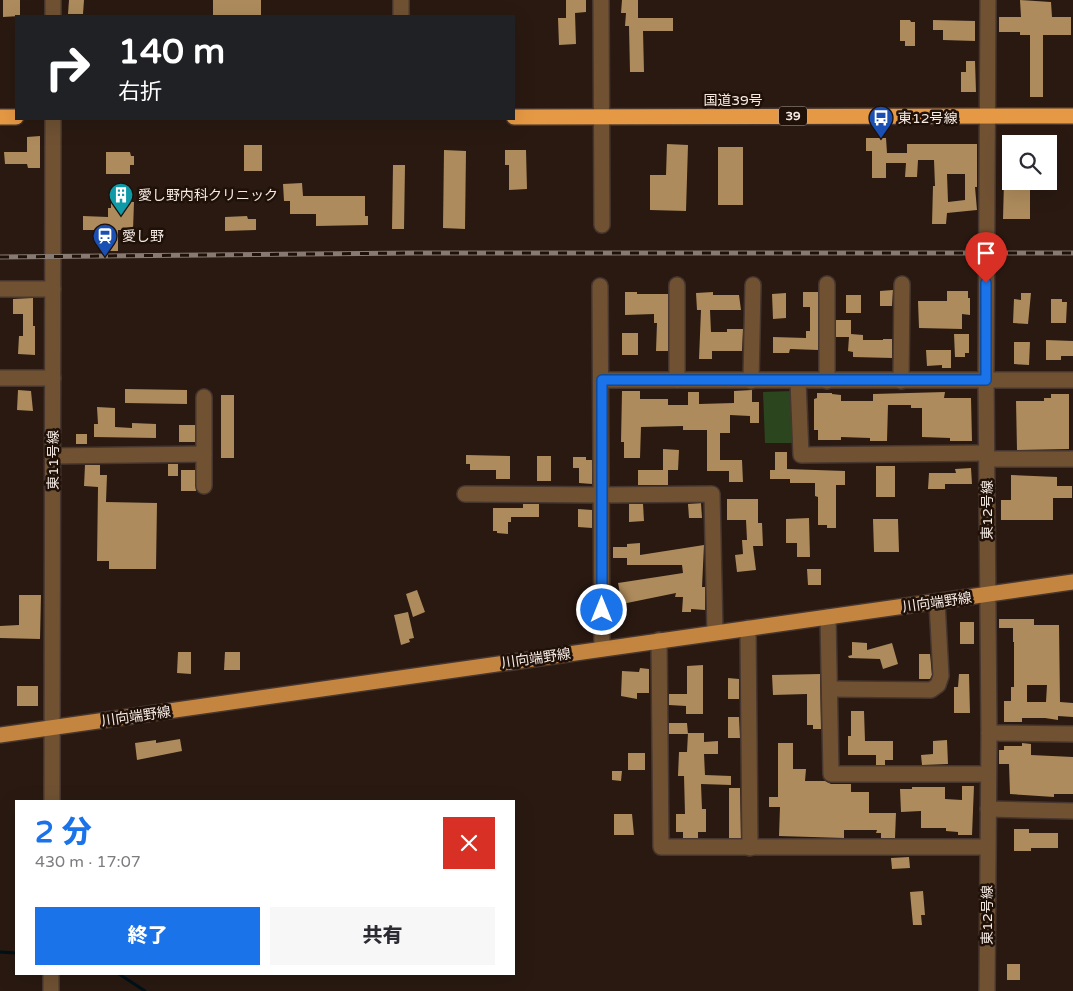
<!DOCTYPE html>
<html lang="ja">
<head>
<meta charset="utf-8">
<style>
  :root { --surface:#fff; --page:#f7f7f7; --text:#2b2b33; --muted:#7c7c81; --accent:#1a73e8 }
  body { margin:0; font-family:"Varela Round","Noto Sans JP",sans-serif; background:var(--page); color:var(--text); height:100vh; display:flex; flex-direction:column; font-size:19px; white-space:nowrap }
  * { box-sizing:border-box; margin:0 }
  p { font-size:16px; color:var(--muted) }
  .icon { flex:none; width:28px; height:28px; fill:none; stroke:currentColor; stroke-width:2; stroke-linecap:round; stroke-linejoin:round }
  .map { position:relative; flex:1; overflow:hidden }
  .drawer { position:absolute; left:15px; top:800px; width:500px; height:175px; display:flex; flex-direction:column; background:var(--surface); border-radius:0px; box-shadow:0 5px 20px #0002 }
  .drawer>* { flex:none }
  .banner { position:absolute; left:15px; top:15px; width:500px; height:105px; border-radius:0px; box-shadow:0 5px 20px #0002; background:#202124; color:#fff; overflow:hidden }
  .fabs { position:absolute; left:1002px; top:135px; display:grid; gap:10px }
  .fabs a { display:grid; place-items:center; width:55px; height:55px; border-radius:0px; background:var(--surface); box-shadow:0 5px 20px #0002; font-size:25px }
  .pin { position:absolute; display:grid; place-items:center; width:42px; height:42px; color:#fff; margin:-51px -21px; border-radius:50% 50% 50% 0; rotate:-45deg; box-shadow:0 0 5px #0007 }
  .pin .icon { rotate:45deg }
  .me { position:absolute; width:55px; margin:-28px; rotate:0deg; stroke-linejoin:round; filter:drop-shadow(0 0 4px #0008) }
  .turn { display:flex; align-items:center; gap:18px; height:105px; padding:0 20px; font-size:22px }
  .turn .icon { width:65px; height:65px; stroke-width:2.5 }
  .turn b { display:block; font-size:35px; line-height:42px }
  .round { display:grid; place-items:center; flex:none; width:52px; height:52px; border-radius:0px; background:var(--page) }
  .head { display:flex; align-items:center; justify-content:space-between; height:85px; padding:0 20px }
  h1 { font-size:30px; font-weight:800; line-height:38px; color:var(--accent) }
  .action { display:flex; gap:10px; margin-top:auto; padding:10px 20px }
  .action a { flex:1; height:58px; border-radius:0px; background:var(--accent); color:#fff; font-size:20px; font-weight:800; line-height:58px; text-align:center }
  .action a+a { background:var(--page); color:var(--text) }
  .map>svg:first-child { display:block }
  .green { fill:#2b451e }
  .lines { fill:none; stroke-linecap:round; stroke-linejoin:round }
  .stream { stroke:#011118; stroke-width:3 }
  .building { fill:#ad8b5c; fill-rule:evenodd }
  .minor-casing { stroke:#46362f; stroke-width:18 }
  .major-casing { stroke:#46362f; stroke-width:18 }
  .highway-casing { stroke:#46362f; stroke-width:18 }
  .minor { stroke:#705233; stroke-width:15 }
  .major { stroke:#c48540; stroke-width:15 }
  .highway { stroke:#e69944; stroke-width:15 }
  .rail-casing { stroke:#877a72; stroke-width:5 }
  .rail { stroke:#1f1008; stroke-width:3; stroke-dasharray:9; stroke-linecap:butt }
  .route-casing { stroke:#114b97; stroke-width:12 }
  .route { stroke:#1a73e8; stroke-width:9 }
  .labels { text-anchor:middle; stroke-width:5; stroke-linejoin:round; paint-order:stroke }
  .shield { fill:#1f1008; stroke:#b5a9a2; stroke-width:1 }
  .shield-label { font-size:12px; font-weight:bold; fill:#f5eae4 }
  .street-label { font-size:14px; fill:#f5eae4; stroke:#1f1008 }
  .poi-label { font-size:14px; fill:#f5eae4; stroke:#1f1008; text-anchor:start }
</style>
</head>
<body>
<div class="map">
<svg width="1073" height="991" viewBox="0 0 1073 991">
  <rect width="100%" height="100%" fill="#291911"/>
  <path class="green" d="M793,391L794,443H765L763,392Z"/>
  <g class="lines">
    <g class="stream">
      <path d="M0,952L16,953"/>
      <path d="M119,974L145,991"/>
    </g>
  </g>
  <g class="building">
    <path d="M3,0H20V16L3,17Z"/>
    <path d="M69,0H84L83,14H68Z"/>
    <rect x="213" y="0" width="48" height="16"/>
    <path d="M566,0H586V12L575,13L576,44L559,45L558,18H566Z"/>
    <path d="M622,0H638V18H673V31H643L644,72H630L629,26H625L626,13H621Z"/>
    <path d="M1020,0L1051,2L1052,17H1071V35H1043V97H1030V35H1020V32H999V17H1021Z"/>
    <path d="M900,20H910L911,22H915V46H905V41H900Z"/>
    <path d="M933,20L975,21V41L943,40V30H933Z"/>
    <path d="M966,61H975L976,92H961V72H966Z"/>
    <path d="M40,136V168H28L27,164H5L4,152H27V137Z"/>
    <path d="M866,138H886L887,153H907V144H977V187H975L977,210L947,213L946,224H932L933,186H935L934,160H918L917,177H905L906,163H886V178H872V151H866ZM947,174H965V200L948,202Z"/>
    <path d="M667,144L688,145L686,211L650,210V175H666Z"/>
    <rect x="244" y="145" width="18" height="26"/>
    <rect x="718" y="147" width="25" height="58"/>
    <path d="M444,150L466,151L465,229L443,228Z"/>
    <path d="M505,150H526L527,189L509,190V165H505Z"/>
    <path d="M106,152H130L131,156H134V165H130V174H106Z"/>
    <path d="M393,165H405L404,229H392Z"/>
    <path d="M1004,181H1030V219H1003Z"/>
    <path d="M302,183L303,196H365V216H368V225L316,226V214H290V201H284L283,184Z"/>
    <path d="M111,201L134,202L133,230H118V251H109V230H83V216L108,217V208H111Z"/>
    <path d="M247,216L248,219H256V230L225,231V217Z"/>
    <path d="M893,290L892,306H880V291Z"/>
    <path d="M947,291H968V298H970V315L962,314V329L919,328L918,301H947Z"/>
    <path d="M625,292H637V294H668V351H656L657,323H654V314L625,315Z"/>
    <path d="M713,292V295H739L741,310H710L711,332H727V329H743L742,351H712V359H699L701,310H697L696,293Z"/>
    <path d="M803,292H818V350L790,349L789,353H773V337L806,338V331H810V307H803Z"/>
    <path d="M786,293V318L773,319L772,294Z"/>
    <path d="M1021,293H1031L1028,324L1013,323L1014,299L1021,300Z"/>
    <rect x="846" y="295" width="15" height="18"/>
    <path d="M33,298V326H35V355L18,354L19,336H23V314H13V299Z"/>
    <path d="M1051,299H1062V302H1067L1066,323H1051Z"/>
    <path d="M836,320H851V334L863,335V340H883V339H892V358L853,357V352L848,351L849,337H836Z"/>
    <rect x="622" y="333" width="16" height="22"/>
    <path d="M954,334H969V353H965V357H955Z"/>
    <path d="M1046,340L1073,341V356H1061V360H1046Z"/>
    <path d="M1014,342H1030L1029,365L1014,364Z"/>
    <path d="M926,350H951V368H942V365L927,366Z"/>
    <path d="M125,389L187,390V404L125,403Z"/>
    <path d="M18,390L31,391L33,411L17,410Z"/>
    <path d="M752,390V402H759V423H750V416L730,415V433H720V460H742L743,482H729V471H707V430H683V426L641,427L640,458H624V442H621L622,391H640V399H668V405H688V392H699V404L734,403V391Z"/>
    <path d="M945,392L944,398H971L972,441H950V438L922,437V408H911V405H888L887,441H870V438L841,437V440H818V430H814V399L817,398V393H832V394L841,395V401H873V394Z"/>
    <path d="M1051,394H1069V449L1017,450L1016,401H1044V398H1051Z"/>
    <rect x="221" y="395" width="13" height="63"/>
    <path d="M97,407L115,408V427L132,428V423L156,424V438L94,437V424H98Z"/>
    <rect x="179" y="425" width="16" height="17"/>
    <rect x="76" y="434" width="11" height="10"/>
    <path d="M663,449L679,450L678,470H663Z"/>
    <path d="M775,452H787V469L845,471V485H836V528H827V525H818V497L815,496V483H790V479H770V470H775Z"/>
    <path d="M466,455L510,456V479H496V470H470V464H466Z"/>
    <rect x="537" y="456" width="14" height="25"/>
    <path d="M573,457H586V460H592V484L579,483V468H573Z"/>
    <rect x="168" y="464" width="10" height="12"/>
    <path d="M85,465H100V475H107L106,502L157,503L156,569H109V561H97L98,487L84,486Z"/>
    <rect x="876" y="466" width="19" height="31"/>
    <path d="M971,468L972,484H945V489H928L929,473H956L955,469Z"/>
    <path d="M181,470H195L196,491H181Z"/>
    <rect x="638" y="470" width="30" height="15"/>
    <path d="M1011,475L1057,477V486H1072V498H1053V520H1001V500H1011Z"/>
    <path d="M727,499H758V523H762L763,546H753L756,570L737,572L735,555L743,554L742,540H747L746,520H727Z"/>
    <path d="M701,503L702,518H689L688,504Z"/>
    <path d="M523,504H539V517H511V522H508V534L497,533V531H493V508H523Z"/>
    <path d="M629,504H643L644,521L629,522Z"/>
    <path d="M578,509L592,510V528L578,527Z"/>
    <path d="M809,518L810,557H797V543H786V519Z"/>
    <path d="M873,519H898L899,552H874Z"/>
    <path d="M640,543V555L704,545L702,587H705V610L691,609V612H682L683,597H675L676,593L622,604L618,583L683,573L682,565H627V558H613V547H627V544Z"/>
    <path d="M807,569H821V585H808Z"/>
    <path d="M417,590L425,612L413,617L406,594Z"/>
    <path d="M19,595H41L40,639L0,638V626L19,625Z"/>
    <path d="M408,612L414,638L409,639L410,642L401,645L394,615Z"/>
    <path d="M999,619H1034V625H1059L1060,702L1073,703V717L1058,716V720L1045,718H1022V722H1004V701H1011V687H1014V642H1013V628H999ZM1027,685H1047L1046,702H1027Z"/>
    <rect x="960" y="622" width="14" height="22"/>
    <path d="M852,642L867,643V650L892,643L898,664L883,669L880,659L849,658L848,656L852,655Z"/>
    <path d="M178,652H191V674L177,673Z"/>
    <path d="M225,652H240V670H224Z"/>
    <path d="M919,654H930L932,675L930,679H919Z"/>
    <path d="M703,665V714H686V706L669,705V694H687V666Z"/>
    <path d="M640,668L649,669V693H637V699L621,696L622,671L639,672Z"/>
    <path d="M820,674L821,729H813V725H807V694L773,695L772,675Z"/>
    <path d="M959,674H969L970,713H954V687H958Z"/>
    <path d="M728,678L739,679V699H728Z"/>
    <rect x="17" y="686" width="21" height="20"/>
    <path d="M851,711H864L865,741H893V760H885V765H876V755H848V736H851Z"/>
    <path d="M728,717H739L740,738H728Z"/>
    <path d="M669,723H687L688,734H669Z"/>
    <path d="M688,733H704V742L718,741V754H704L705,775L731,776V785L701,784L702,809H706V832H698V838H683V832H676V814H685L684,776H678L679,752H687Z"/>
    <path d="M180,739L182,751L137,760L135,743L156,740V743Z"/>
    <path d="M947,740L948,764L922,765L921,755L933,754V741Z"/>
    <path d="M778,743H793V769H806L805,781H825L831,784H851V792H869V813H896L895,838H881V833H876L877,830H844V838L779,836L780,807H769V797H778Z"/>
    <path d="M1022,743L1031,744V755L1073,757V794H1054V797L1010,794L1009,764H999V750H1004V746H1022Z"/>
    <rect x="628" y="753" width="17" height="17"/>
    <path d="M612,771H622L621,781L612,780Z"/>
    <path d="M962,786H974L972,835H958V832L946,831V828H921V811L901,812L900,789H912V787H945V799L962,800Z"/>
    <path d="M729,788H740L741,838H729Z"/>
    <path d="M614,814H632L634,835H614Z"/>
    <path d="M1014,829H1029V833H1058V848H1031V851H1014Z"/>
    <path d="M909,857L910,868L892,869L891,858Z"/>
    <path d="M923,891L925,915H921L922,925H913L910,892Z"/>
    <rect x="1007" y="964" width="13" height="16"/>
  </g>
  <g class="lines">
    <defs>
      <g id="minor">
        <path d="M401,0V16"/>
        <path d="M601,0L602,225"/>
        <path d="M53,16V0"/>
        <path d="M827,284V381"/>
        <path d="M600,286L602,649"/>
        <path d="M0,289H53"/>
        <path d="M0,378H53"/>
        <path d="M602,380H1073"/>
        <path d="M677,380V285"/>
        <path d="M751,381L753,285"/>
        <path d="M798,381L801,455L987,453"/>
        <path d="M901,381L902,284"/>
        <path d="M204,397V486"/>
        <path d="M53,456L204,454"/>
        <path d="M987,459H1073"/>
        <path d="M465,494L602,495L712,494L715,633"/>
        <path d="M828,617L831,774H988"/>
        <path d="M748,628L750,848"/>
        <path d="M659,640L661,847H987"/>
        <path d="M830,689L931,690L938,685L941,676L937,602"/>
        <path d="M989,733L1073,734"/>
        <path d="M52,801L53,119"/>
        <path d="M988,809L1073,811"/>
        <path d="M51,991V974"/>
        <path d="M987,991L989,733L986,380L988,0"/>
      </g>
      <path id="major" d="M0,735L1073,582"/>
      <g id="highway">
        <path d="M0,117H16"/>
        <path d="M514,117L1073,116"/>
      </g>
    </defs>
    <use href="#minor" class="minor-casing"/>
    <use href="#major" class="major-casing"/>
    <use href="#highway" class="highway-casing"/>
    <use href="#minor" class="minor"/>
    <use href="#major" class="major"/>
    <use href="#highway" class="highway"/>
    <defs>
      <path id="rail" d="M0,257L414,253H1073"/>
    </defs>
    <use href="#rail" class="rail-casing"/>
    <use href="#rail" class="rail"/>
  </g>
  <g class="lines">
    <defs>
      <path id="route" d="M602,610V380H986V283"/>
    </defs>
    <use href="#route" class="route-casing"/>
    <use href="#route" class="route"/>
  </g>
  <defs>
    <symbol id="bus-pin" viewBox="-11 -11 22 30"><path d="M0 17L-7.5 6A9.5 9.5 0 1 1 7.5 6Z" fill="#1a4fb4" stroke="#1f1008"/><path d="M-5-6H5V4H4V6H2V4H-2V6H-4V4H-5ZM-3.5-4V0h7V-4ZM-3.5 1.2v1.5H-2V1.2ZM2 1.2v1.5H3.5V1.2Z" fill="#fff"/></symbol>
    <symbol id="building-pin" viewBox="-11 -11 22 30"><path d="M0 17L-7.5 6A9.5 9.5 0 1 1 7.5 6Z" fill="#0f9aa8" stroke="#1f1008"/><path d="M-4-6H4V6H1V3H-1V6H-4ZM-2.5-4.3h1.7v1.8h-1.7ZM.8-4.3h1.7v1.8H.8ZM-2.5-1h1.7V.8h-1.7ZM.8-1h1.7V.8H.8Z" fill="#fff"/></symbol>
    <symbol id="station-pin" viewBox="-11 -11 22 30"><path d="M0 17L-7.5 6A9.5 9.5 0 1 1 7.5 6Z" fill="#1a4fb4" stroke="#1f1008"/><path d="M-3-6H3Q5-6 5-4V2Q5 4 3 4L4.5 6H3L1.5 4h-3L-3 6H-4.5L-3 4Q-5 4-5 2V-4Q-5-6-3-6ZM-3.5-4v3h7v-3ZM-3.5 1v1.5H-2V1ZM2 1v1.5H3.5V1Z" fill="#fff"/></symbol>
  </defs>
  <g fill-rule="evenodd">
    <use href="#bus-pin" x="867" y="104" width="28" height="38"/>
    <use href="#building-pin" x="107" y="181" width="28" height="38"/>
    <use href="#station-pin" x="91" y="222" width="28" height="38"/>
  </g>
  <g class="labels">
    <rect class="shield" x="779" y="106.5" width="28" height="19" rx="4"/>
    <g class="shield-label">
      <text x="793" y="120">39</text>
    </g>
    <g class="street-label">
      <text x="733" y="105">国道39号</text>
      <text transform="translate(53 460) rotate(-90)" y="5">東11号線</text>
      <text transform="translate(987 510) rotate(-90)" y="5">東12号線</text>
      <text transform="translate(937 602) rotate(-8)" y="5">川向端野線</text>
      <text transform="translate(536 658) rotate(-8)" y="5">川向端野線</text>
      <text transform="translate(136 716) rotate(-8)" y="5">川向端野線</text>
      <text transform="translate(987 915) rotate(-90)" y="5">東12号線</text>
    </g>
    <g class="poi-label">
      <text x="898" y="123">東12号線</text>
      <text x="138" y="200">愛し野内科クリニック</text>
      <text x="122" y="241">愛し野</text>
    </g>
  </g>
</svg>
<div class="fabs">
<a><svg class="icon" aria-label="search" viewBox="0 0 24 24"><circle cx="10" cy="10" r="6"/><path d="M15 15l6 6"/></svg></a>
</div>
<div class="pin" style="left:986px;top:283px;background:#d93025"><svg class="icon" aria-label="arrive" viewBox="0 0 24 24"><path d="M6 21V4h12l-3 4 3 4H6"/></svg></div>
<svg class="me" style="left:602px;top:610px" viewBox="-20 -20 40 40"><circle r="17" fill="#1a73e8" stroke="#fff" stroke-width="3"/><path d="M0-11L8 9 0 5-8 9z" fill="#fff"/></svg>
<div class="banner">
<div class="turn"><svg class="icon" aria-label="right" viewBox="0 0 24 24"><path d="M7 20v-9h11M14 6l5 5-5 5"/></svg><div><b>140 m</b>右折</div></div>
</div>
<section class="drawer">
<div class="head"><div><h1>2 分</h1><p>430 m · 17:07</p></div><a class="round" style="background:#d93025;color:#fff"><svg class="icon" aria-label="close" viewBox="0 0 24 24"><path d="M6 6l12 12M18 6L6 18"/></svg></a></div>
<div class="action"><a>終了</a><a>共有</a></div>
</section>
</div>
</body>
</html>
